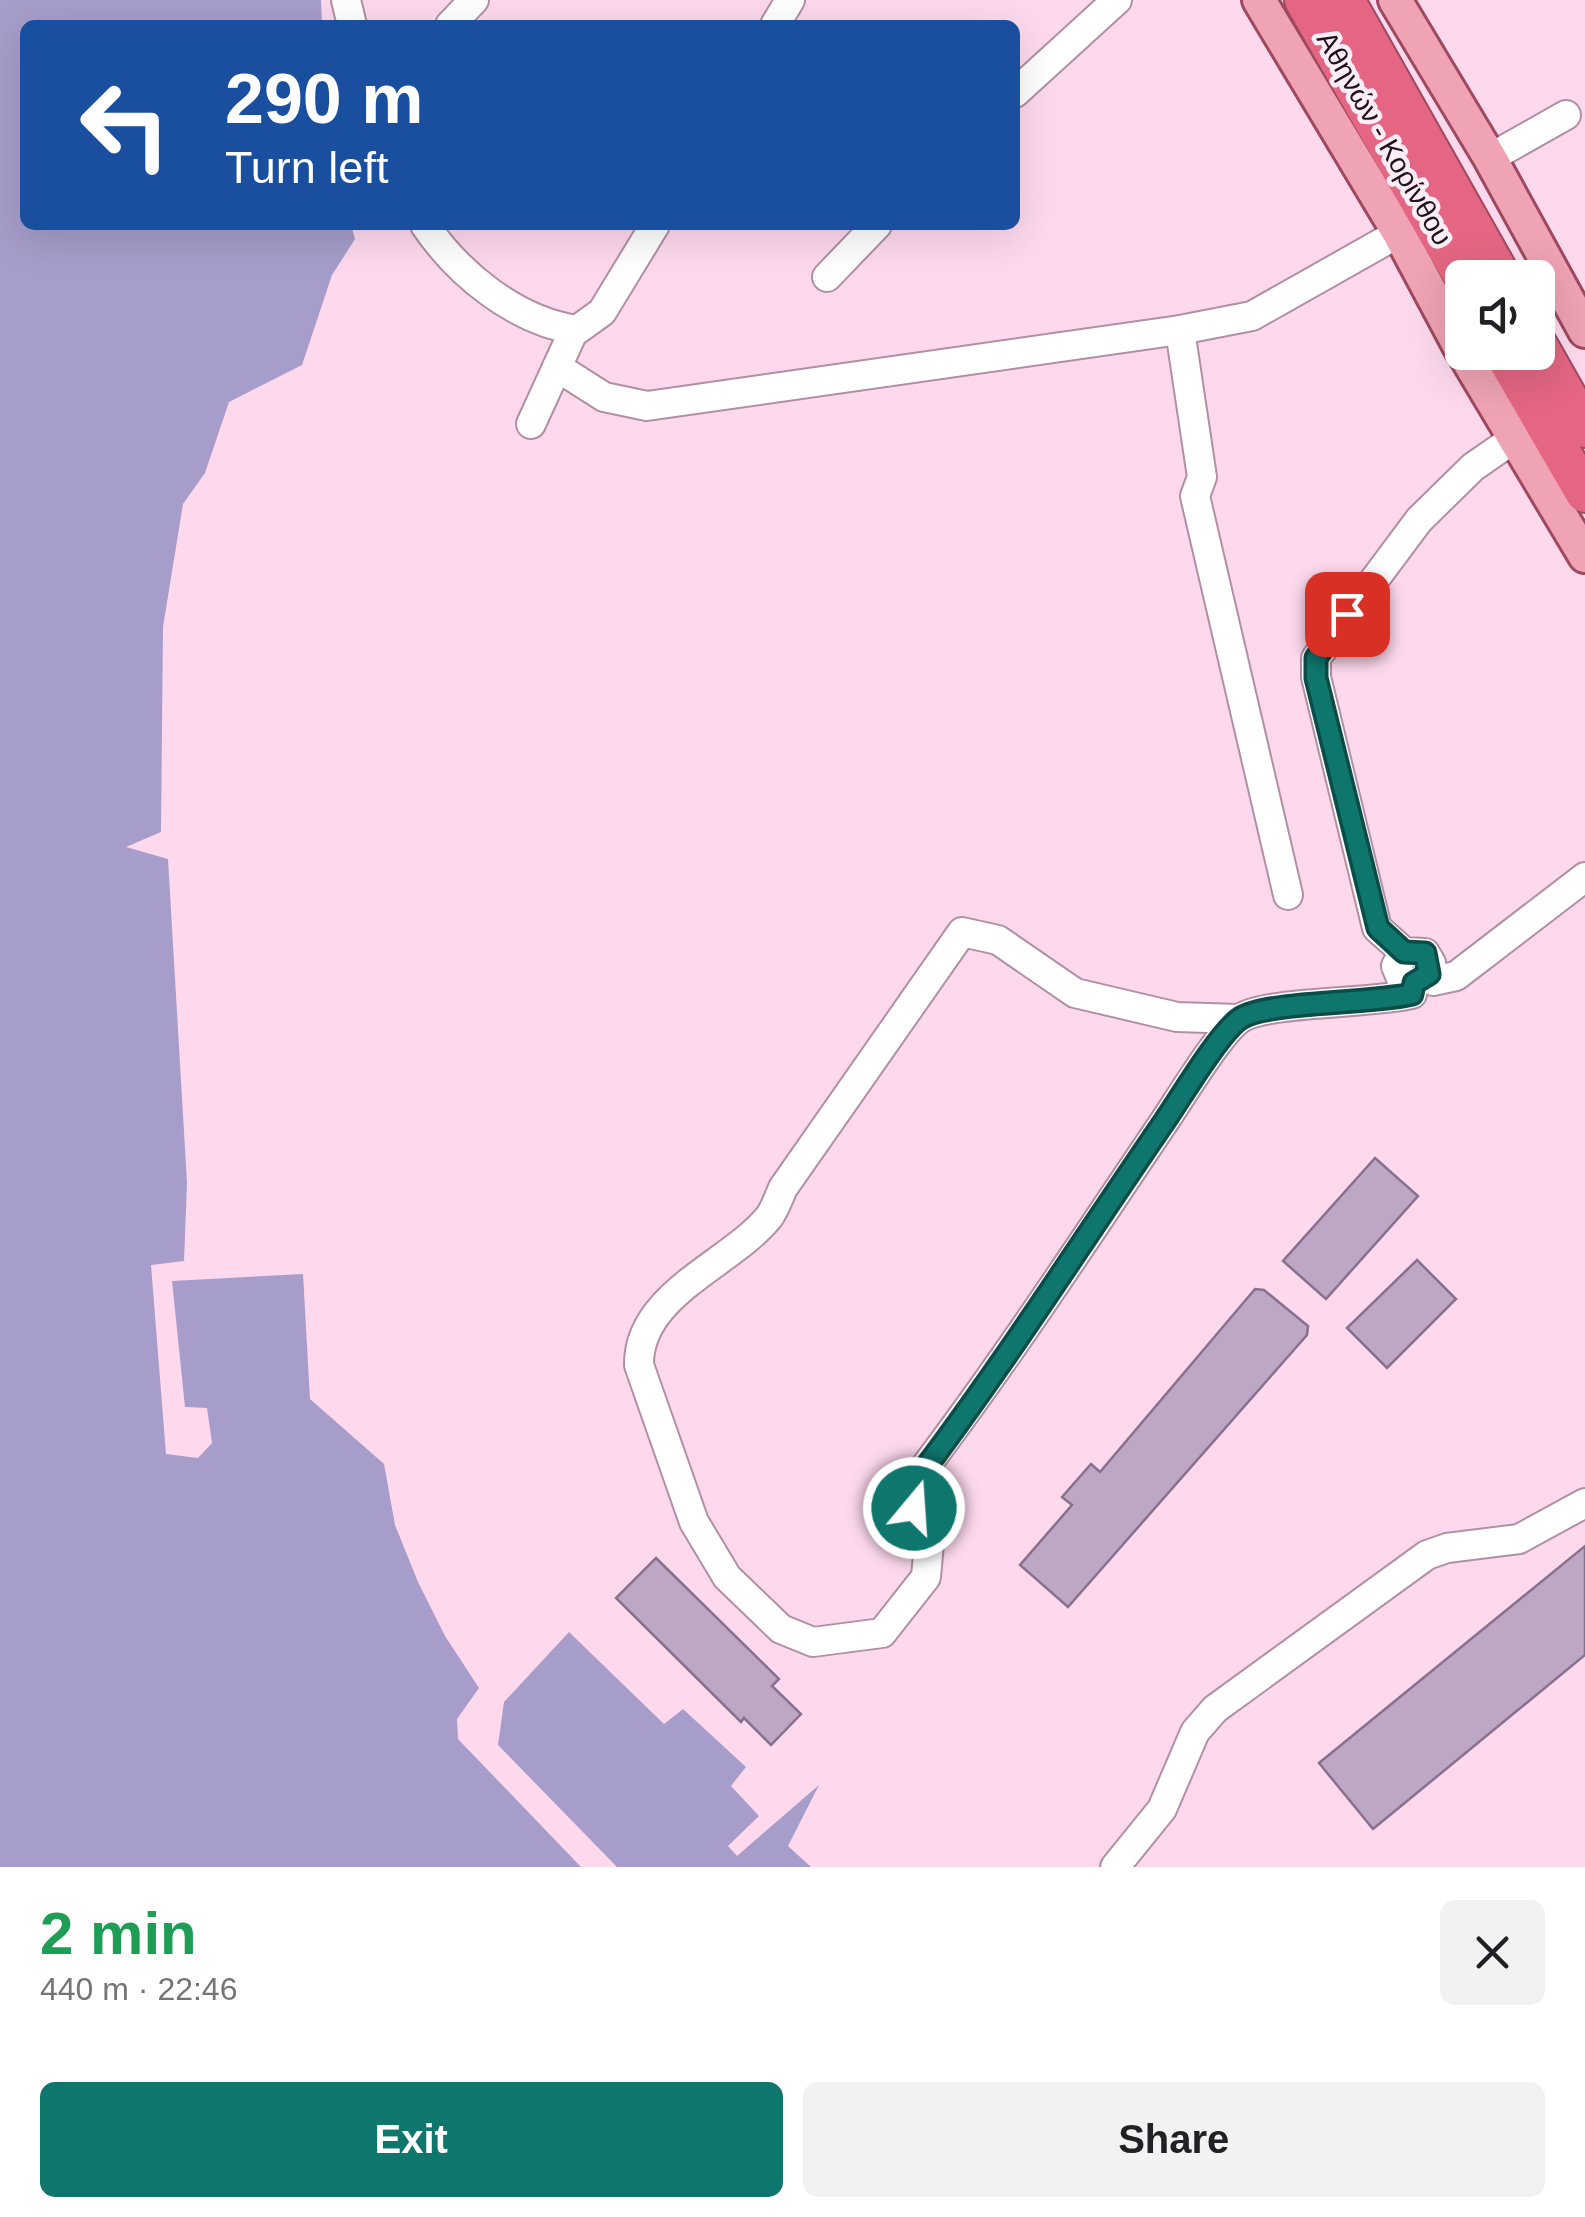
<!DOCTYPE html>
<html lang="en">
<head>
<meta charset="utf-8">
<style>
  :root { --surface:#fff; --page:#f2f2f2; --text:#202124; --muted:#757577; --accent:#0f766e }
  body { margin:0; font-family:Helvetica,sans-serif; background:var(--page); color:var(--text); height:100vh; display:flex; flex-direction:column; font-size:38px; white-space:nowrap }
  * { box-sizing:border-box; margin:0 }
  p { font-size:32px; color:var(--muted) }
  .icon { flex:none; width:55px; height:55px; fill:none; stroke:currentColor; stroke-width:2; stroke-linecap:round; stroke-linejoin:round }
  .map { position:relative; height:1867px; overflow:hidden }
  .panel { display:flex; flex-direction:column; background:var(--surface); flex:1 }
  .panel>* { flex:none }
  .banner { position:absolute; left:20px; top:20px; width:1000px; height:210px; border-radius:15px; box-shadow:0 10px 40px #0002; background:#1a4fa0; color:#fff; overflow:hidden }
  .buttons { position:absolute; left:1445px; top:260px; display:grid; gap:20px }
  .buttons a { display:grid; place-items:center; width:110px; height:110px; border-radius:15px; background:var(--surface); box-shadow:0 10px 40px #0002; font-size:50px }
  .pin { position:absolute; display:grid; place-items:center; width:85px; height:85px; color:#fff; margin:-42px; border-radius:20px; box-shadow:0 5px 15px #0006 }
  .me { position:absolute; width:110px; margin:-55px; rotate:18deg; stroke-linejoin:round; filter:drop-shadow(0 0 8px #0008) }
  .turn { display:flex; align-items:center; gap:35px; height:210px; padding:0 40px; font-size:45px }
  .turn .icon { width:130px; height:130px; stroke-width:2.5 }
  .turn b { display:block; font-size:70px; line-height:85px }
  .round { display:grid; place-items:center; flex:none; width:105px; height:105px; border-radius:15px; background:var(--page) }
  .headline { display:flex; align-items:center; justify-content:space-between; height:170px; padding:0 40px }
  h1 { font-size:60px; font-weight:600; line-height:75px; color:#1e9e55 }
  .action { display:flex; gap:20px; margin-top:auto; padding:20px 40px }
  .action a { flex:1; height:115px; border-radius:15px; background:var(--accent); color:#fff; font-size:40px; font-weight:600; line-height:115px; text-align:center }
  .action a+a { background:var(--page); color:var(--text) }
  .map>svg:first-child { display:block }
  .water { fill:#a69dca }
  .building { fill:#bda7c4; stroke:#87718d; stroke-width:2.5 }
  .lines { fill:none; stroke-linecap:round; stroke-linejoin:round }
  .minor-casing { stroke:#b28fa3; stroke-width:32 }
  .major-casing { stroke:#9f495e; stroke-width:38 }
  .highway-casing { stroke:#9f495e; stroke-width:42 }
  .minor { stroke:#fff; stroke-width:28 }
  .major { stroke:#efa3b4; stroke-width:32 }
  .highway { stroke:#e46682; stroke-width:38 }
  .route-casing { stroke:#0a4d48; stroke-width:25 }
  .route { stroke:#0f766e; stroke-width:18 }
  .labels { text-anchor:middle; stroke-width:9; stroke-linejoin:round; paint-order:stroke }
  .street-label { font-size:28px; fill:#1f121a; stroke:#fdedf6 }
</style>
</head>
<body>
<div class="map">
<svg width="1585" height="1867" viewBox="0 0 1585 1867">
  <rect width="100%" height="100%" fill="#fed9ee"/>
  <g class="water">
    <path d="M0,0H321L322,25H25V225H351L355,239L332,275L302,365L229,402L205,473L183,504L163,627L161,832L126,847L168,859L187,1183L184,1261L151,1265L166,1454L198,1458L212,1443L207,1408L185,1407L172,1281L303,1274L310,1399L384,1464L395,1525L418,1582L445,1636L479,1688L457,1719L458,1739L581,1867H0Z"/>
    <path d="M569,1632L664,1724L683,1709L746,1767L731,1786L759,1816L728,1846L737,1856L819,1785L788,1846L811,1867H617L498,1745L504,1702Z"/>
  </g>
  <g class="building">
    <path d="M1375,1158L1418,1196L1326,1299L1283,1261Z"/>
    <path d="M1417,1260L1456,1299L1387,1368L1347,1328Z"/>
    <path d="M1255,1289L1264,1290L1308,1326L1307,1335L1068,1607L1020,1565L1072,1505L1062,1497L1091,1464L1100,1472Z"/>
    <path d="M1585,1546V1655L1373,1829L1319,1763Z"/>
    <path d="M656,1558L779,1679L772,1686L801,1714L771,1745L744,1718L741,1722L616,1598Z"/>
  </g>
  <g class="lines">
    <defs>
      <g id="minor">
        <path d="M346,0L352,25"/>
        <path d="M450,25L474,0"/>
        <path d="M775,25L790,0"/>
        <path d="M1015,93L1117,0"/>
        <path d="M1490,158L1566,115"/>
        <path d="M425,225C459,275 516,321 577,330L602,312L655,225"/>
        <path d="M827,277L877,225"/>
        <path d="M1180,330L1202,477L1195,496L1288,895"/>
        <path d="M557,367L604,397L647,406L1180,330L1252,316L1399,233"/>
        <path d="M531,424L574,330"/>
        <path d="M1404,952L1396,966L1401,978L1414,983L1425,978L1431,963L1425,953L1404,952L1377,928L1316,677V658L1419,520L1473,467L1512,440"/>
        <path d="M1429,974L1433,981L1456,976L1585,877"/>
        <path d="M1239,1019L1177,1017L1075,993L998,940L962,932L783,1188C779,1197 775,1209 769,1217C730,1265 638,1294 639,1365L694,1522L727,1577L781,1629L813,1642L882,1633L926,1577L930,1532L914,1509L913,1483C1001,1368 1079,1248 1160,1128C1177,1104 1219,1032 1241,1018C1268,1001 1371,1004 1412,994L1414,983"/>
        <path d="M1115,1867L1162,1809L1195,1732L1215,1709L1427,1555L1447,1548L1519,1539L1585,1503"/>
      </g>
      <g id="major">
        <path d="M1259,0L1399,233L1462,351"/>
        <path d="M1395,0L1490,158L1585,331"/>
        <path d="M1463,352L1585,556"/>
      </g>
      <g id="highway">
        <path d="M1304,0L1464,278"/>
        <path d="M1345,0L1502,278"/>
        <path d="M1538,345L1585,428"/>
        <path d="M1503,352L1585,493"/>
      </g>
    </defs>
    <use href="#minor" class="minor-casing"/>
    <use href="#major" class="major-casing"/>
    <use href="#highway" class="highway-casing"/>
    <use href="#minor" class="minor"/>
    <use href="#major" class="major"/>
    <use href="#highway" class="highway"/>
  </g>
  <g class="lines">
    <defs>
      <path id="route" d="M914,1508V1483C1003,1366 1081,1243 1164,1122C1180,1099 1220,1031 1241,1018C1269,1001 1371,1004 1412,994L1414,983L1429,974L1425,953L1404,952L1378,928L1316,678V658L1347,614"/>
    </defs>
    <use href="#route" class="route-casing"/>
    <use href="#route" class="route"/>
  </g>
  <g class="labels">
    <g class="street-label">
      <text transform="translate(1385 138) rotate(60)" y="10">Αθηνών - Κορίνθου</text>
    </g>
  </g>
</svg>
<div class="buttons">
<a><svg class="icon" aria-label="sound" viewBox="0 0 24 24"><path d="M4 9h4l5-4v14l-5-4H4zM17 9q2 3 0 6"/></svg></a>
</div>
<div class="pin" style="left:1347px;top:614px;background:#d93025"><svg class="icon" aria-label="arrive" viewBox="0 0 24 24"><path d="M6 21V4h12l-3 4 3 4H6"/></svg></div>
<svg class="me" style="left:914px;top:1508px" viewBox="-20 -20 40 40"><circle r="17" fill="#0f766e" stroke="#fff" stroke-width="3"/><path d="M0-11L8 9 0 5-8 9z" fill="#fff"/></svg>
<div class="banner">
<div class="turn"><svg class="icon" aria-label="left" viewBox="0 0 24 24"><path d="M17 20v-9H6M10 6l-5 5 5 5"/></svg><div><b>290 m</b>Turn left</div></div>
</div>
</div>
<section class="panel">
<div class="headline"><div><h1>2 min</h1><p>440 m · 22:46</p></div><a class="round"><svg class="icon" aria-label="close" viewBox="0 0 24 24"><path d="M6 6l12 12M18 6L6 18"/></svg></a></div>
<div class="action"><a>Exit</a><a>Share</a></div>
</section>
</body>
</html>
